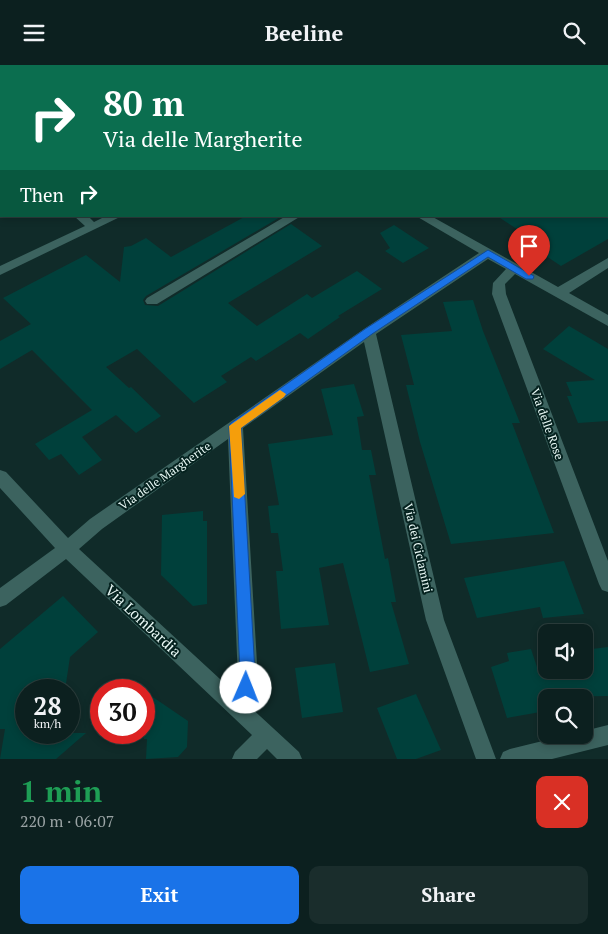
<!DOCTYPE html>
<html lang="en">
<head>
<meta charset="utf-8">
<style>
  :root { --surface:#0c201f; --page:#1a2d2c; --text:#f1f3f6; --muted:#9aa3a4; --line:#2c3e3d; --accent:#1a73e8 }
  body { margin:0; font-family:"PT Serif",serif; background:var(--page); color:var(--text); height:100vh; display:flex; flex-direction:column; font-size:19px; white-space:nowrap }
  * { box-sizing:border-box; margin:0 }
  p { font-size:16px; color:var(--muted) }
  .icon { flex:none; width:28px; height:28px; fill:none; stroke:currentColor; stroke-width:2; stroke-linecap:round; stroke-linejoin:round }
  .map { position:relative; height:694px; overflow:hidden }
  .details { display:flex; flex-direction:column; background:var(--surface); flex:1 }
  .details>* { flex:none }
  .guide { position:absolute; left:0px; top:0px; width:609px; height:152px; box-shadow:0 2px 8px #0003,0 0 0 1px var(--line); background:#0b6e4f; color:#fff; overflow:hidden }
  .controls { position:absolute; left:538px; top:559px; display:grid; gap:10px }
  .controls a { display:grid; place-items:center; width:55px; height:55px; border-radius:10px; background:var(--surface); box-shadow:0 2px 8px #0003,0 0 0 1px var(--line); font-size:25px }
  .speed { position:absolute; left:15px; top:614px; display:flex; gap:10px; font-size:25px; font-weight:700; text-align:center }
  .speed>* { display:grid; place-content:center; width:65px; height:65px; border-radius:50%; background:var(--surface); box-shadow:0 2px 8px #0003,0 0 0 1px var(--line); line-height:1 }
  .speed small { font-size:12px; font-weight:400 }
  .speed .limit { border:8px solid #d22; background:#fff; color:#111 }
  .pin { position:absolute; display:grid; place-items:center; width:42px; height:42px; color:#fff; margin:-51px -21px; border-radius:50% 50% 50% 0; rotate:-45deg; box-shadow:0 0 5px #0007 }
  .pin .icon { rotate:45deg }
  .me { position:absolute; width:55px; margin:-28px; rotate:1deg; stroke-linejoin:round; filter:drop-shadow(0 0 4px #0008) }
  .turn { display:flex; align-items:center; gap:18px; height:105px; padding:0 20px; font-size:22px }
  .turn .icon { width:65px; height:65px; stroke-width:2.5 }
  .turn b { display:block; font-size:35px; line-height:42px }
  .then { display:flex; align-items:center; height:48px; padding:0 20px; background:#0003; gap:10px; font-size:19px }
  .round { display:grid; place-items:center; flex:none; width:52px; height:52px; border-radius:10px; background:var(--page) }
  .headline { display:flex; align-items:center; justify-content:space-between; height:85px; padding:0 20px }
  h1 { font-size:30px; font-weight:700; line-height:38px; color:#1e9e55 }
  .primary-button { display:flex; gap:10px; margin-top:auto; padding:10px 20px }
  .primary-button a { flex:1; height:58px; border-radius:10px; background:var(--accent); color:#fff; font-size:20px; font-weight:700; line-height:58px; text-align:center }
  .primary-button a+a { background:var(--page); color:var(--text) }
  header { display:flex; justify-content:space-between; align-items:center; height:65px; padding:0 20px; background:var(--surface); font-size:22px; font-weight:700 }
  .map>svg:first-child { display:block }
  .building { fill:#00403b }
  .lines { fill:none; stroke-linecap:round; stroke-linejoin:round }
  .minor { fill:#3c635f; fill-rule:evenodd }
  .route { fill:#1a73e8; stroke:#114b97 }
  .slow { fill:#f59e0b }
  .labels { text-anchor:middle; stroke-width:4; stroke-linejoin:round; paint-order:stroke }
  .street-label { font-size:12px; fill:#e8f8f5; stroke:#05221f }
  .near-street-label { font-size:15px; fill:#e8f8f5; stroke:#05221f }
</style>
</head>
<body>
<header><svg class="icon" aria-label="menu" viewBox="0 0 24 24"><path d="M4 6h16M4 12h16M4 18h16"/></svg>Beeline<svg class="icon" aria-label="search" viewBox="0 0 24 24"><circle cx="10" cy="10" r="6"/><path d="M15 15l6 6"/></svg></header>
<div class="map">
<svg width="608" height="694" viewBox="0 0 608 694">
  <rect width="100%" height="100%" fill="#102b29"/>
  <g class="building">
    <path d="M246,151H282L146,231L143,235L145,240L158,241L291,159L322,181L228,238L257,261L307,229L312,233L357,206L382,224L338,251L340,252L308,274L300,268L256,296L251,292L221,311L227,317L194,338L137,284L106,302L129,323L131,322L161,351L136,368L116,350L82,372L102,395L79,410L61,389L49,395L35,379L92,345L32,285L0,304V276L31,259L3,233L86,190L120,217L124,182L131,181L146,173L171,192Z"/>
    <path d="M497,151H608V174L561,201L546,191L541,194L523,181L534,175Z"/>
    <path d="M394,160L429,183L403,198L385,186L390,183L380,168Z"/>
    <path d="M473,235L483,266L520,358H512L554,468L451,479L420,377L406,320H414L401,270L452,266L443,237Z"/>
    <path d="M569,261L608,284V356L578,358L567,331H572L566,317L595,315L543,284Z"/>
    <path d="M354,319L364,351L357,352L362,385H371L376,410H369L385,494L388,493L396,537H391L409,599L370,607L343,498L319,503L329,560L281,564L276,506H283L278,468H271L268,441L279,440L268,379L333,370L321,324Z"/>
    <path d="M203,446V456H207V539L193,541L161,510L162,450Z"/>
    <path d="M564,496L584,549L543,553L540,542L477,553L464,513Z"/>
    <path d="M63,531L98,567L70,592L65,625H26V668H86L56,694H0L5,664H0V584Z"/>
    <path d="M608,582V631L546,632V646L507,653L491,602L509,596L507,588L531,584L538,605H584V585Z"/>
    <path d="M335,598L343,647L302,653L295,603Z"/>
    <path d="M144,626L188,656L187,682L178,692L146,694L147,674H144Z"/>
    <path d="M416,629L441,685L416,694H397L377,643Z"/>
  </g>
  <g class="lines">
    <g class="minor">
      <path d="M151,0H162L163,1H152Z"/>
      <path d="M463,0H474L475,1H464Z"/>
      <rect x="0" y="9" width="1" height="6"/>
      <path d="M74,151H88L94,157L106,151H122L0,210V201L85,161Z"/>
      <path d="M286,151H301L157,239H147L145,236L147,233Z"/>
      <path d="M416,151H431L558,222L608,193V203L569,228L608,250V261L515,209L505,219L506,229L608,496V527L602,525L599,519L492,229L493,218L506,204L488,194L376,269L444,555L496,694H476L426,555L364,277L243,363L258,615L247,639L299,687L302,694H277L267,684L257,694H232L235,687L252,670L66,494L6,540L0,542V523L55,483L0,423V405L6,407L68,473L90,454L364,264L479,188ZM228,374L238,615L233,626L79,484L102,464Z"/>
      <path d="M608,660V680L552,694H500L503,687L510,684L567,670H584V666Z"/>
    </g>
  </g>
  <path class="route" d="M488,185L534,211L533,214H526L488,192L372,269L241,363L255,608L252,628L246,630L241,628L239,623L240,608L229,361L231,358L365,264Z"/>
  <path class="slow" d="M280,325L286,329L284,332L241,363L245,429L239,434L234,432L229,361Z"/>
  <g class="labels">
    <g class="street-label">
      <text transform="translate(547 359) rotate(70)" y="4">Via delle Rose</text>
      <text transform="translate(165 411) rotate(-35)" y="4">Via delle Margherite</text>
      <text transform="translate(418 483) rotate(77)" y="4">Via dei Ciclamini</text>
    </g>
    <g class="near-street-label">
      <text transform="translate(143 556) rotate(43)" y="5">Via Lombardia</text>
    </g>
  </g>
</svg>
<div class="controls">
<a><svg class="icon" aria-label="sound" viewBox="0 0 24 24"><path d="M4 9h4l5-4v14l-5-4H4zM17 9q2 3 0 6"/></svg></a>
<a><svg class="icon" aria-label="search" viewBox="0 0 24 24"><circle cx="10" cy="10" r="6"/><path d="M15 15l6 6"/></svg></a>
</div>
<div class="speed"><div>28<small>km/h</small></div><div class="limit">30</div></div>
<div class="pin" style="left:529px;top:211px;background:#d93025"><svg class="icon" aria-label="arrive" viewBox="0 0 24 24"><path d="M6 21V4h12l-3 4 3 4H6"/></svg></div>
<svg class="me" style="left:246px;top:623px" viewBox="-20 -20 40 40"><circle r="19" fill="#fff"/><path d="M0-13L10 11 0 6-10 11z" fill="#1a73e8"/></svg>
<div class="guide">
<div class="turn"><svg class="icon" aria-label="right" viewBox="0 0 24 24"><path d="M7 20v-9h11M14 6l5 5-5 5"/></svg><div><b>80 m</b>Via delle Margherite</div></div>
<div class="then">Then<svg class="icon" aria-label="right" viewBox="0 0 24 24"><path d="M7 20v-9h11M14 6l5 5-5 5"/></svg></div>
</div>
</div>
<section class="details">
<div class="headline"><div><h1>1 min</h1><p>220 m · 06:07</p></div><a class="round" style="background:#d93025;color:#fff"><svg class="icon" aria-label="close" viewBox="0 0 24 24"><path d="M6 6l12 12M18 6L6 18"/></svg></a></div>
<div class="primary-button"><a>Exit</a><a>Share</a></div>
</section>
</body>
</html>
